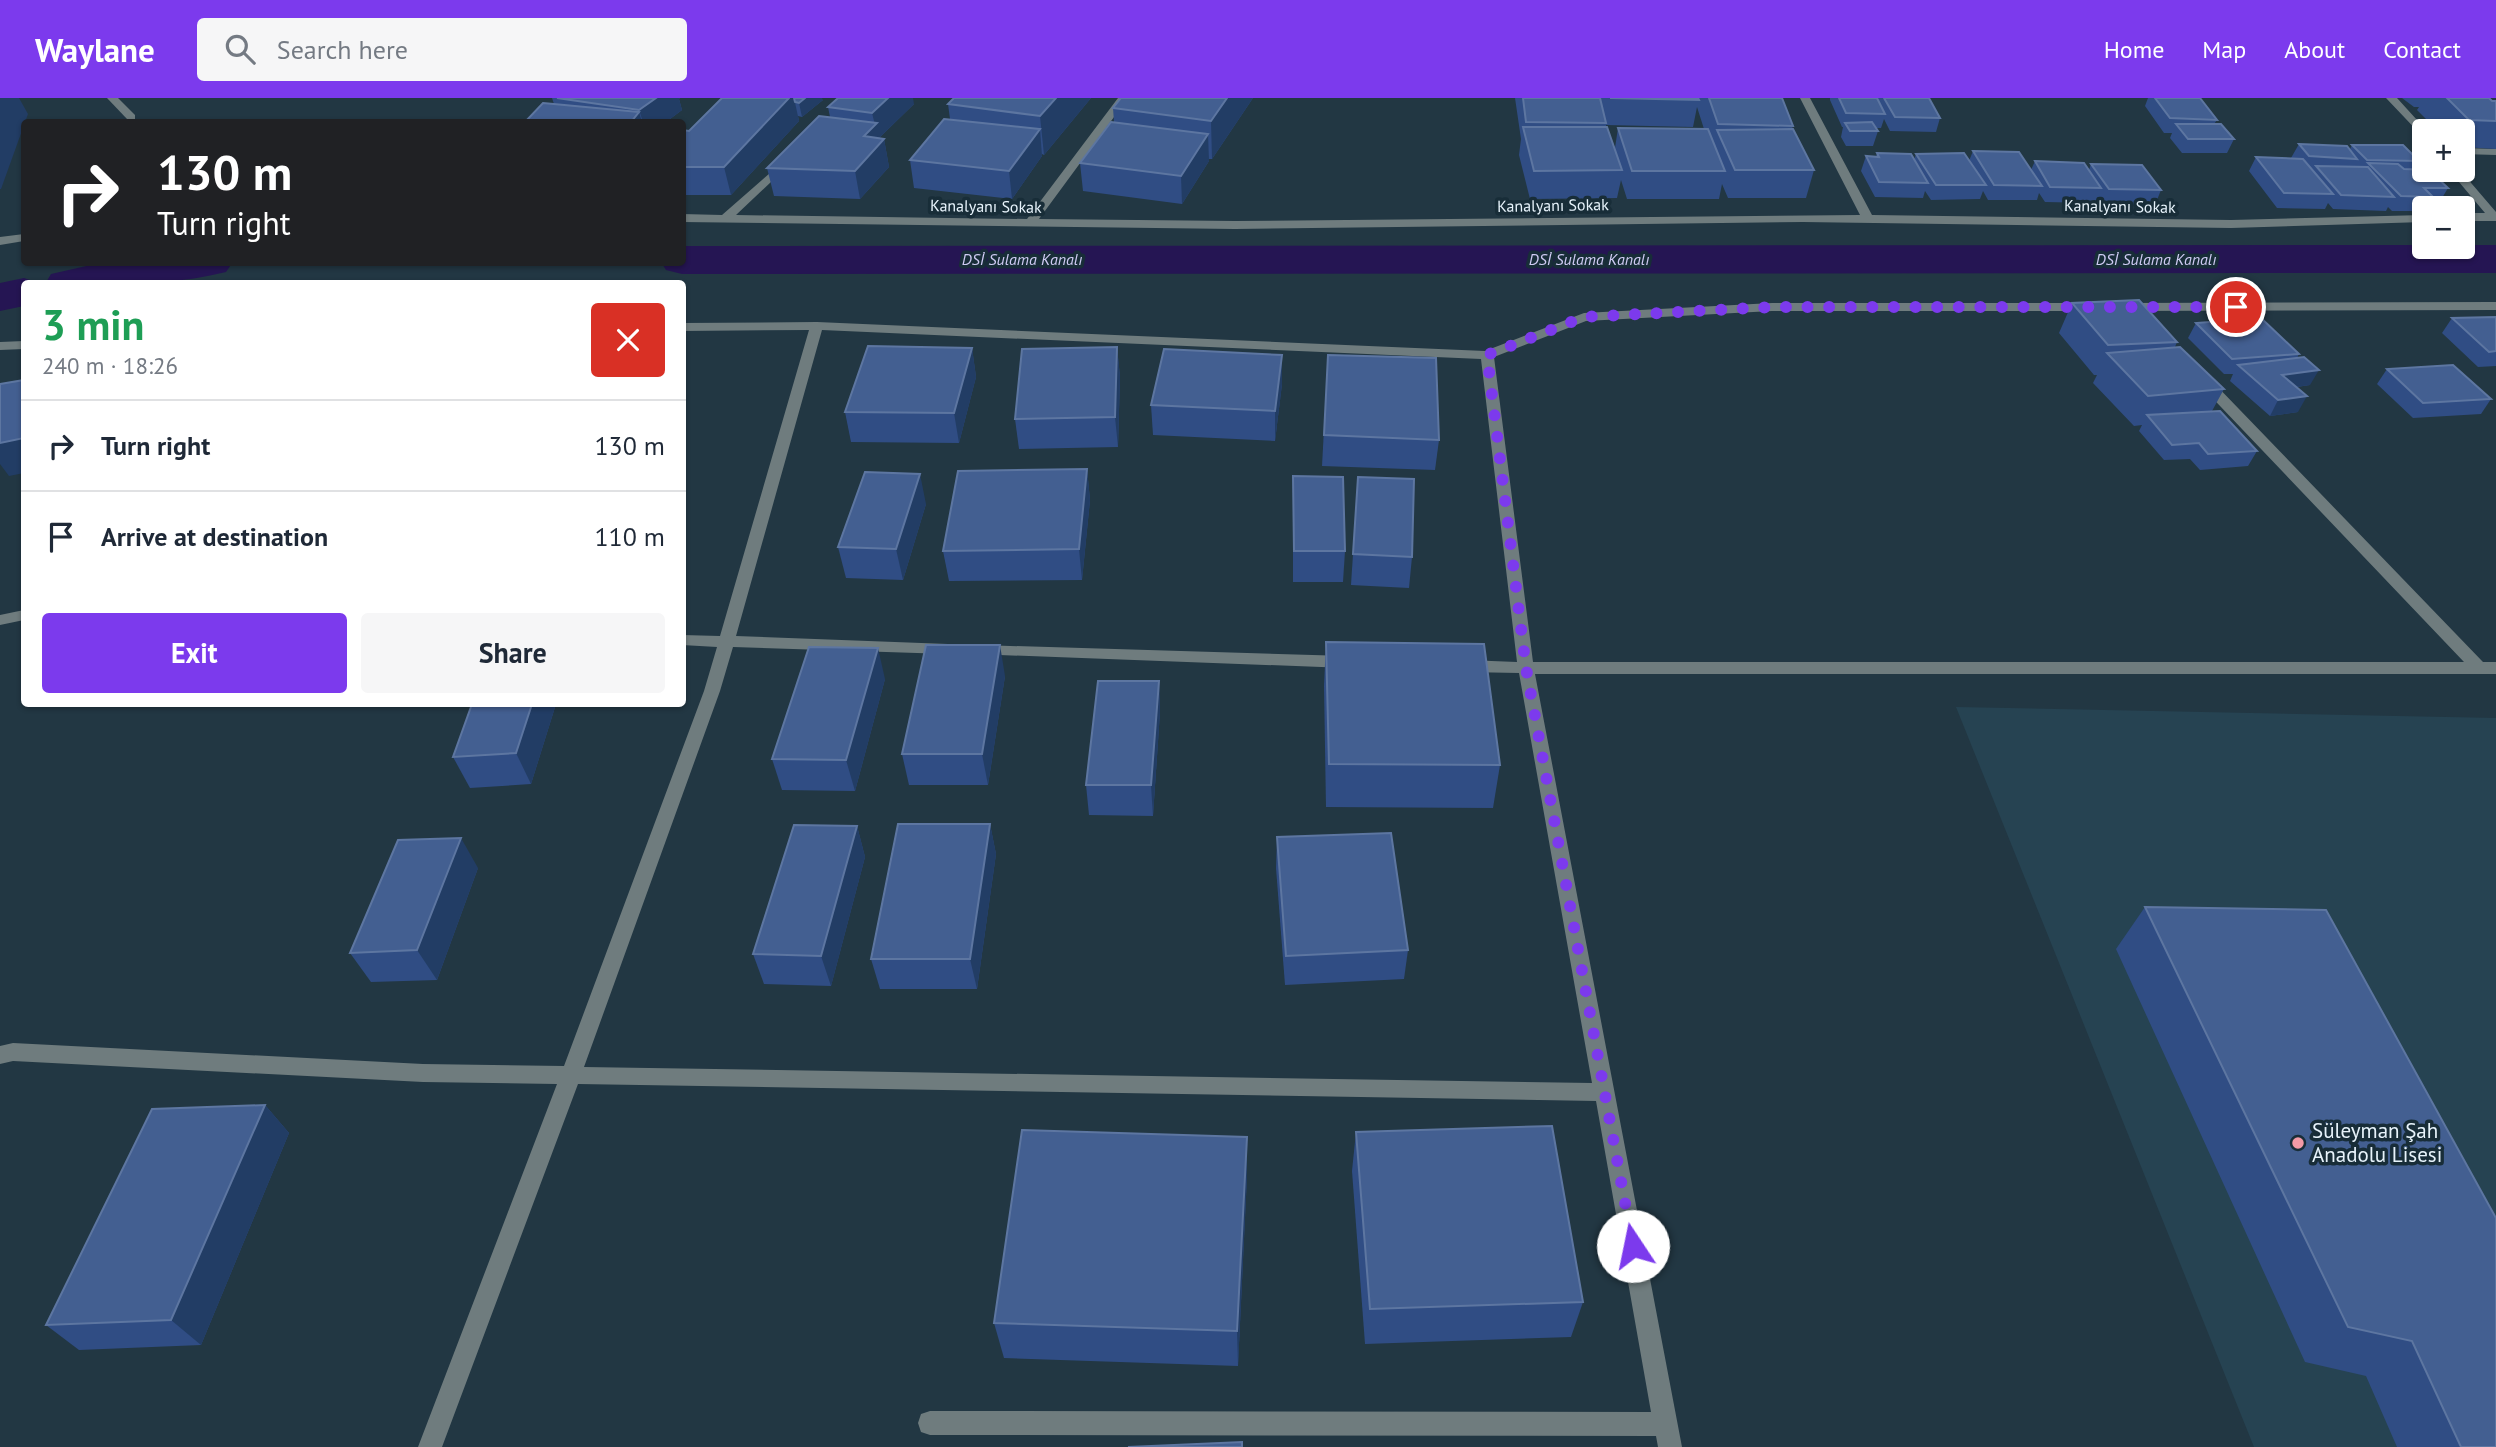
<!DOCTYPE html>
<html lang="en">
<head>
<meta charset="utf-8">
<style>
  :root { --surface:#fff; --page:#f6f6f7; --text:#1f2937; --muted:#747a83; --line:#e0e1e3; --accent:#7c3aed }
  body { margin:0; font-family:"PT Sans",sans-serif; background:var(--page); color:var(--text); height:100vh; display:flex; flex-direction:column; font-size:26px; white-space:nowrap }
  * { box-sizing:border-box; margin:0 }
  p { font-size:23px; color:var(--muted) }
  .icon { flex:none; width:38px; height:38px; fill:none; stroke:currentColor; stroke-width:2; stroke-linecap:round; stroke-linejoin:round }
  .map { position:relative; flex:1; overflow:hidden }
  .drawer { position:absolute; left:21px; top:182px; width:665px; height:427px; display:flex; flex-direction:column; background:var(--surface); border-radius:7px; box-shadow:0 2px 5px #0004 }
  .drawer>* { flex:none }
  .top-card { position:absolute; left:21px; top:21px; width:665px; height:147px; border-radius:7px; box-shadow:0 2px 5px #0004; background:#202124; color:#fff; overflow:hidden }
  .controls { position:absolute; left:2412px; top:21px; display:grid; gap:14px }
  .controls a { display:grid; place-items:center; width:63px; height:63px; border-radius:7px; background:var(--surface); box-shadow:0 2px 5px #0004; font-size:35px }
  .pin { position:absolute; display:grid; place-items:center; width:60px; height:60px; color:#fff; margin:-30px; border:4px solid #fff; border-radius:50%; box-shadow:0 2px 7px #0007 }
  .me { position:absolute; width:77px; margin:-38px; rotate:349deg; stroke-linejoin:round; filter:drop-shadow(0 0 5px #0008) }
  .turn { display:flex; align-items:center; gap:24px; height:147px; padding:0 21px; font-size:32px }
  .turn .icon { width:91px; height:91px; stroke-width:2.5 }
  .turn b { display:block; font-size:49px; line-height:60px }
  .round { display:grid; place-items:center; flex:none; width:74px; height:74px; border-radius:7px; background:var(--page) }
  .summary { display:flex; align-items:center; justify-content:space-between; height:119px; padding:0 21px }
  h1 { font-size:42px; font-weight:700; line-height:52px; color:#1e9e55 }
  .cta { display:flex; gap:14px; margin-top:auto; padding:14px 21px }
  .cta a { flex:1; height:80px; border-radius:7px; background:var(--accent); color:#fff; font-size:28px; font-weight:700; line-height:80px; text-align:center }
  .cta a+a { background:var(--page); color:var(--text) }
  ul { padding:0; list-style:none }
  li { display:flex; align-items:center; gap:21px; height:91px; padding:0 21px; border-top:2px solid var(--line) }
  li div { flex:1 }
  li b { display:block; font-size:26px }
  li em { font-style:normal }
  header { display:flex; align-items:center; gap:42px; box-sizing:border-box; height:98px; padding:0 35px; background:var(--accent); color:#fff }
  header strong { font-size:33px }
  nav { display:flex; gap:38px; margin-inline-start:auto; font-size:24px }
  .search { width:490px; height:63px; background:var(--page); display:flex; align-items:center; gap:18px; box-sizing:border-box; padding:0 24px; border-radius:7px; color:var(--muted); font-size:26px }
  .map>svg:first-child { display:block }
  .built { fill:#264352 }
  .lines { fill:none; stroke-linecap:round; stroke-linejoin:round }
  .canal { fill:#251553; fill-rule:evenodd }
  .minor { fill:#6f7c7e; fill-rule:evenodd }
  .wall { fill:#304d84; fill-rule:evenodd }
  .shaded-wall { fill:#223d65 }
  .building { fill:#435f91; stroke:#5d76a1; stroke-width:2 }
  .route { stroke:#7c3aed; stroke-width:12; stroke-dasharray:0 21.6 }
  .poi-dot { fill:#f39aa7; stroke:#182d38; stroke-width:2.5 }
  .labels { text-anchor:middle; stroke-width:7; stroke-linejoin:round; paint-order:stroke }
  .far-street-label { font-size:16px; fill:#e7f3fb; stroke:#182d38 }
  .far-water-label { font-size:16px; font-style:italic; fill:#cfcbf3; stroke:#182d38 }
  .near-poi-label { font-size:21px; fill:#e7f3fb; stroke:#182d38; text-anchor:start }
</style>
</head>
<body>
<header>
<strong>Waylane</strong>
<div class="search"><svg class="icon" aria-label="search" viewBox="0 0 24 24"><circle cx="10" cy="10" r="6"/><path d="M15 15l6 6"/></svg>Search here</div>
<nav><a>Home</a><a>Map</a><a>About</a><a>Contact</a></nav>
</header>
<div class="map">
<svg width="2496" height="1349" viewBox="0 0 2496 1349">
  <rect width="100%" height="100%" fill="#223743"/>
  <path class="built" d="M1956,609L2496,620V1349H2254Z"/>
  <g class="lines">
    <g class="canal">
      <path d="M2424,147H2496V175L682,176L666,172L661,164H682V148Z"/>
      <path d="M104,164H233L226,174C167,189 105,186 45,186L51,176Z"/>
      <path d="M24,180L42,186H24V208L0,213V185Z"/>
    </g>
    <g class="minor">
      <path d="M107,0H118L135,17V21H127Z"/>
      <path d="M1118,0H1128L1039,121L1235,123L1860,117L1800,0H1810L1872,117L2231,122L2424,117V124L2231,130L1803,124L1235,131L682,124V116L722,117L787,60L791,61V65L736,117L1027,121Z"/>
      <path d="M2386,0H2397L2427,33H2424V40Z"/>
      <path d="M2462,50L2496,51V57L2462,56Z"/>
      <path d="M2449,72H2460L2496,114V123H2462V115H2485Z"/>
      <path d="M24,136V143L0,147V139Z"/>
      <path d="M2496,204V212L2122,213L2116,209L2122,205Z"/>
      <path d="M1772,205H2094L2100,209L2094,213H1772L1586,223L1494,259L1533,564H2464L2200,287V281H2210L2483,564H2496V576H1535L1682,1349H1658L1656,1338L930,1337L921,1334L918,1325L921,1316L930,1313L1651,1314L1596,1003L578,986L442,1349H418L557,986L423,984L13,963L0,966V948L13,945L423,966L564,968L704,593L717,549L682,547V537L720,538L809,232L682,233V225L817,224L1485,253L1584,215ZM822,232L1481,261L1517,564L1466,562L1458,568L1466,574L1519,575L1592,985L584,969L720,593L733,549L948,556L956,551L948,546L736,538Z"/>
      <path d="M24,243V251L0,252V244Z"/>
      <path d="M24,512V522L0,527V517Z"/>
      <path d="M980,547L1347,558L1355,564L1347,570L974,556L972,552L974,548Z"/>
    </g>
  </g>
  <g class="wall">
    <path d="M552,0H680L679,1L682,12L666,24H525L554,6Z"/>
    <path d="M722,0L823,2L802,19L798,18L799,23L731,97H682V32L689,33Z"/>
    <path d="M954,0H1091L1044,57L1042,56V58L1012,101L914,90L910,62L950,21L948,6Z"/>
    <path d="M1121,0H1253L1212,61H1208L1209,63L1182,106L1083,93L1080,65L1114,24L1113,10Z"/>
    <path d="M1515,0H1782L1793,28L1792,31L1814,72L1806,100H1728L1722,86L1719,101H1627L1621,82L1617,100L1530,101L1519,57L1521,41ZM1697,9L1704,31L1618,30L1615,50L1606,29V27L1693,29Z"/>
    <path d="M1830,0H1877L1878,1V0H1929L1940,20L1936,34L1890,33L1884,21L1881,30H1875L1878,33L1873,48H1846L1841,39L1843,29H1842L1830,2Z"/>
    <path d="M2148,0H2200L2217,22L2214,26L2234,41L2227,55H2182L2170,40L2172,35H2164L2145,8Z"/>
    <path d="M2402,0H2490L2492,3H2496V51L2462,49V33H2438L2417,12L2419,9H2414Z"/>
    <path d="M914,6L879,40L884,41L889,69L860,101L774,98L767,70L830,19L828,9Z"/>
    <path d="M2299,46L2350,51L2352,47L2419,63L2414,71L2448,90L2439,105L2430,104L2426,110H2424V113H2392L2388,109L2386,113L2333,111L2328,105L2325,111L2277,110L2249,73L2256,59L2291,60Z"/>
    <path d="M1973,53L2031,72L2035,63L2089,72L2091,66L2161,92L2155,107L2103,106L2098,99L2095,105L2045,104L2039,95L2037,102H1988L1983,93L1980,101L1931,102L1925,93L1923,100L1875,99L1861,73L1866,58L1876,59L1877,55L1914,62L1916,56L1969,63Z"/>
    <path d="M2072,205L2177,244L2175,249L2224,291L2212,313L2257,353L2248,368L2200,372L2190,361L2164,362L2139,333L2142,327L2134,328L2093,285L2097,277H2094L2059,235Z"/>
    <path d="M2496,219V268L2478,269L2442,235L2452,220Z"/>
    <path d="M2196,225L2299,256L2297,260L2310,287L2297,289L2298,314L2270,318L2230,283L2233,276H2224L2188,240Z"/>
    <path d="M1117,249L1120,279L1118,349L1019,351L1015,321Z"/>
    <path d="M972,250L976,279L959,345L851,344L845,314Z"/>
    <path d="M1282,257V286L1275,343L1153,337L1151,307Z"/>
    <path d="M1328,257L1439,342L1435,372L1322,368Z"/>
    <path d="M2387,271L2491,301L2481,316L2413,320L2377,286Z"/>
    <path d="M1087,371L1090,402L1082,482L949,483L943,453Z"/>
    <path d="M1293,378L1345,453L1343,484H1293Z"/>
    <path d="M1358,379L1412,459L1409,490L1351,487Z"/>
    <path d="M926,406L903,482L846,480L838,449Z"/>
    <path d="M1326,544L1500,667L1493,710L1326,709L1324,588Z"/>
    <path d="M1005,578L988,687H909L902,656Z"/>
    <path d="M885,581L855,693L782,692L772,661Z"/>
    <path d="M1159,583L1160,614L1153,718L1089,717L1086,687Z"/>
    <path d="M472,606H556L531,686L470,690L453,659Z"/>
    <path d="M990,726L996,756L977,891H880L871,861Z"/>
    <path d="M857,728L865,759L831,888L764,886L753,856Z"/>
    <path d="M1277,739L1408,852L1404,881L1285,887L1276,770Z"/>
    <path d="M478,770L437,882L371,884L350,855Z"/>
    <path d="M2145,809L2496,1349H2397L2366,1278L2305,1264L2116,851Z"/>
    <path d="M265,1007L289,1035L201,1247L79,1252L46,1227Z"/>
    <path d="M1356,1034L1583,1204L1571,1239L1365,1246L1352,1073Z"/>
    <path d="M1247,1078L1238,1268L1004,1260L994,1225Z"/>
  </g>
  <g class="shaded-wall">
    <path d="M0,0H19L28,16L1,91H0Z"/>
    <path d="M656,0H680L679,1L682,12L666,24H643L639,12Z"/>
    <path d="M789,0H794L799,23L731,97L724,69Z"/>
    <path d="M805,0H822L823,2L802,19L799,5Z"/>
    <path d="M888,0H913L914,6L879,40L884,41L889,69L860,101L855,73L864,38L875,27L872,15Z"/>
    <path d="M1056,0H1091L1044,57L1040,18Z"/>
    <path d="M1227,0H1253L1212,61L1211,23Z"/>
    <path d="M639,14L642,24H631Z"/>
    <path d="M1040,31L1042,58L1012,101L1009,73Z"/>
    <path d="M1208,36L1209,63L1182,106L1181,78Z"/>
    <path d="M1117,249L1120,279L1118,349L1115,319Z"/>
    <path d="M972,250L976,279L959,345L954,315Z"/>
    <path d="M1282,257V286L1275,343V313Z"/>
    <path d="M2319,272L2310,287L2273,292L2282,277Z"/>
    <path d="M2307,298L2298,314L2270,318L2278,302Z"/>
    <path d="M24,340V375L9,378L0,366V345Z"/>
    <path d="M1087,371L1090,402L1082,482L1079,451Z"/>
    <path d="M920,376L926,406L903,482L896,451Z"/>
    <path d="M1000,547L1005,578L988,687L982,656Z"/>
    <path d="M878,550L885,581L855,693L846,662Z"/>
    <path d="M1159,583L1160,614L1153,718L1151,687Z"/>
    <path d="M532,606H556L531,686L516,655Z"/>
    <path d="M990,726L996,756L977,891L970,861Z"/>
    <path d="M857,728L865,759L831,888L821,858Z"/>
    <path d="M461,740L478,770L437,882L417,852Z"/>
    <path d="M265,1007L289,1035L201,1247L171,1222Z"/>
    <path d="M1247,1039V1078L1238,1268L1237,1233Z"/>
  </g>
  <g class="building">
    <path d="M557,0H656L639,12Z"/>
    <path d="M722,0H789L724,69H682V32L689,33Z"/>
    <path d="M794,0H805L799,5L795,4Z"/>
    <path d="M838,0H888L872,15L828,9Z"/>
    <path d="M954,0H1056L1040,18L948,6Z"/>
    <path d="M1121,0H1227L1211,23L1113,10Z"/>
    <path d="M1523,0H1600L1606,25L1526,24Z"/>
    <path d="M1610,0H1698L1699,2Z"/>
    <path d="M1709,0H1782L1793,28L1718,26Z"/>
    <path d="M1839,0H1877L1885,16L1846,15Z"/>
    <path d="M1884,0H1929L1940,20L1895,19Z"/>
    <path d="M2155,0H2200L2217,22L2170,20Z"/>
    <path d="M2447,0H2489L2492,3H2496V23L2469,22Z"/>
    <path d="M543,5L639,14L631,24H525Z"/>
    <path d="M819,18L877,25L864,38L884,41L855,73L767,70Z"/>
    <path d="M944,21L1040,31L1009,73L910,62Z"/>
    <path d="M1111,24L1208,36L1181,78L1080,65Z"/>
    <path d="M1872,24L1878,33H1850L1845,25Z"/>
    <path d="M2176,26H2221L2234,41H2188Z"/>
    <path d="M1523,29H1607L1622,72L1534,73Z"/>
    <path d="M1618,30L1708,31L1725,73H1632Z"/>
    <path d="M1793,31L1814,72H1735L1717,32Z"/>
    <path d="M2299,46L2347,48L2357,61L2309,58Z"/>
    <path d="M2352,47H2403L2419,63L2367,62Z"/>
    <path d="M1973,53L2019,54L2042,88L1994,87Z"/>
    <path d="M1877,55L1911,56L1928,85L1879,84L1866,58L1879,59Z"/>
    <path d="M1964,55L1986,87H1936L1916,56Z"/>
    <path d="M2256,59L2303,61L2333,96L2284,95Z"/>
    <path d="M2035,63L2084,65L2101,90L2050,89Z"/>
    <path d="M2368,65L2398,66L2404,71L2429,72L2448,90H2424L2433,99L2401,98Z"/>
    <path d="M2091,66L2142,67L2161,92L2109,91Z"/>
    <path d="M2316,68L2368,69L2394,99L2341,97Z"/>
    <path d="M2139,202L2177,244L2108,247L2072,205Z"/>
    <path d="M2496,219V253L2489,254L2452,220Z"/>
    <path d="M2261,220L2299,256L2232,261L2196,225Z"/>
    <path d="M868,248L972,250L954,315L845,314Z"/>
    <path d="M1117,249L1115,319L1015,321L1022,251Z"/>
    <path d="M2180,249L2224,291L2148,298L2107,255Z"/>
    <path d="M1164,251L1282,257L1275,313L1151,307Z"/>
    <path d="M1328,257L1436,260L1439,342L1324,337Z"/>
    <path d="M2304,259L2319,272L2282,277L2307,298L2278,302L2238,267Z"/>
    <path d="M2453,267L2491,301L2423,305L2387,271Z"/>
    <path d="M24,282V340L0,345V286Z"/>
    <path d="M2220,313L2257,353L2208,356L2199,345L2172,347L2147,317Z"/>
    <path d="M1087,371L1079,451L943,453L958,373Z"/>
    <path d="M865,374L920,376L896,451L838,449Z"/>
    <path d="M1293,378L1343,379L1345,453H1294Z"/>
    <path d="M1358,379L1414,381L1412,459L1353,456Z"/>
    <path d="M1326,544L1484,546L1500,667L1329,666Z"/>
    <path d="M926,547H1000L982,656H902Z"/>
    <path d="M809,549L878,550L846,662L772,661Z"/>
    <path d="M1098,583H1159L1151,687H1086Z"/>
    <path d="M472,606H532L516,655L453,659Z"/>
    <path d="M898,726H990L970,861H871Z"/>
    <path d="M794,727L857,728L821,858L753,856Z"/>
    <path d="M1391,735L1408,852L1286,858L1277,739Z"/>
    <path d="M461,740L417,852L350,855L398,742Z"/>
    <path d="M2145,809L2326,812L2496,1120V1349H2461L2412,1243L2348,1229Z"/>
    <path d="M265,1007L171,1222L46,1227L152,1011Z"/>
    <path d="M1552,1028L1583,1204L1370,1211L1356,1034Z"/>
    <path d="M1022,1032L1247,1039L1237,1233L994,1225Z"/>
    <path d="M1242,1344V1349H1128Z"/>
  </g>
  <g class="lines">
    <path class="route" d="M1633,1148L1526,570L1487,257L1584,219L1772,209H2236"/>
  </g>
  <circle class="poi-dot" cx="2298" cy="1045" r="7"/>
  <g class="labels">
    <g class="far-street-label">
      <text transform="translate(1553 107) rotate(-1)" y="6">Kanalyanı Sokak</text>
      <text transform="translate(986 108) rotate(1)" y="6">Kanalyanı Sokak</text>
      <text transform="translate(2120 108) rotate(1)" y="6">Kanalyanı Sokak</text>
    </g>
    <g class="far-water-label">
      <text x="1022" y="167">DSİ Sulama Kanalı</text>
      <text x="1589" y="167">DSİ Sulama Kanalı</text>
      <text x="2156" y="167">DSİ Sulama Kanalı</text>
    </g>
    <g class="near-poi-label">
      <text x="2312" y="1040">Süleyman Şah<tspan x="2312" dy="24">Anadolu Lisesi</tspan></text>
    </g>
  </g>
</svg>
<div class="controls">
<a>+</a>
<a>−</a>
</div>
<div class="pin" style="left:2236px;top:209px;background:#d93025"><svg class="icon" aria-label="arrive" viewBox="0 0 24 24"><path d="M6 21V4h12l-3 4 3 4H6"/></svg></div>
<svg class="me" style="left:1633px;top:1148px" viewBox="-20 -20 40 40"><circle r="19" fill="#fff"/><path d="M0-13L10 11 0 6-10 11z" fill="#7c3aed"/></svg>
<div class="top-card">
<div class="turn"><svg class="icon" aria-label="right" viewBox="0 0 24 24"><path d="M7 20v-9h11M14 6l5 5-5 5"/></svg><div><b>130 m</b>Turn right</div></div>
</div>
<section class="drawer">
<div class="summary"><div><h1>3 min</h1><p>240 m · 18:26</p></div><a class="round" style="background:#d93025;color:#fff"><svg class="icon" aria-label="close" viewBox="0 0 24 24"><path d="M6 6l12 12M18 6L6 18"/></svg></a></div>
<ul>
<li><svg class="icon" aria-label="right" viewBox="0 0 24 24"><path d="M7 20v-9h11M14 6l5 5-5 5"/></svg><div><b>Turn right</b></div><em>130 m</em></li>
<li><svg class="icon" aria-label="arrive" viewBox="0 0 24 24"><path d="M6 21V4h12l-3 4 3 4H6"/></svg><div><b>Arrive at destination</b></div><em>110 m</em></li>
</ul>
<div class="cta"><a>Exit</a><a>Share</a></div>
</section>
</div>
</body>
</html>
